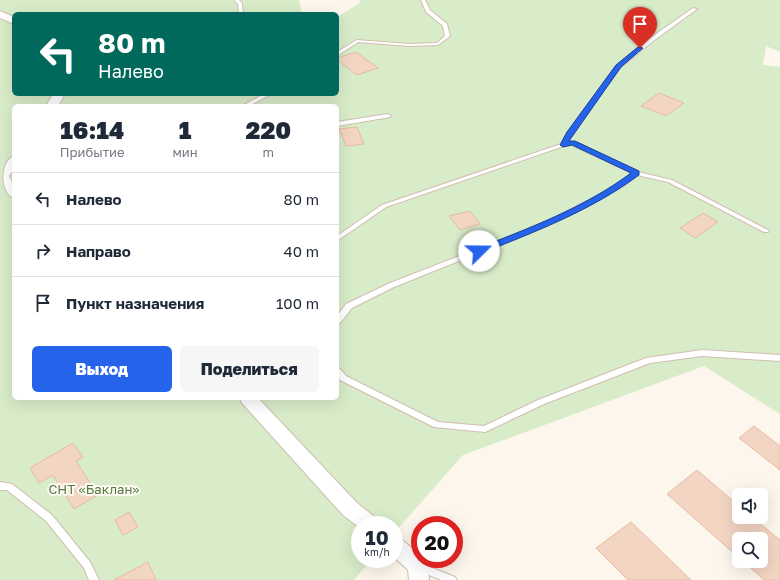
<!DOCTYPE html>
<html lang="ru">
<head>
<meta charset="utf-8">
<style>
  :root { --surface:#fff; --page:#f6f6f7; --text:#1f2937; --muted:#747a83; --line:#e0e1e3; --accent:#2563eb }
  body { margin:0; font-family:"Golos Text",sans-serif; background:var(--page); color:var(--text); height:100vh; display:flex; flex-direction:column; font-size:15px; white-space:nowrap }
  * { box-sizing:border-box; margin:0 }
  p { font-size:13px; color:var(--muted) }
  .icon { flex:none; width:22px; height:22px; fill:none; stroke:currentColor; stroke-width:2; stroke-linecap:round; stroke-linejoin:round }
  .map { position:relative; flex:1; overflow:hidden }
  .drawer { position:absolute; left:12px; top:104px; width:327px; height:296px; display:flex; flex-direction:column; background:var(--surface); border-radius:6px; box-shadow:0 4px 16px #0002 }
  .drawer>* { flex:none }
  .hud { position:absolute; left:12px; top:12px; width:327px; height:84px; border-radius:6px; box-shadow:0 4px 16px #0002; background:#00695c; color:#fff; overflow:hidden }
  .tools { position:absolute; left:732px; top:488px; display:grid; gap:8px }
  .tools a { display:grid; place-items:center; width:36px; height:36px; border-radius:6px; background:var(--surface); box-shadow:0 4px 16px #0002; font-size:20px }
  .speed { position:absolute; left:351px; top:516px; display:flex; gap:8px; font-size:20px; font-weight:700; text-align:center }
  .speed>* { display:grid; place-content:center; width:52px; height:52px; border-radius:50%; background:var(--surface); box-shadow:0 4px 16px #0002; line-height:1 }
  .speed small { font-size:10px; font-weight:400 }
  .speed .limit { border:6px solid #d22; background:#fff; color:#111 }
  .pin { position:absolute; display:grid; place-items:center; width:34px; height:34px; color:#fff; margin:-41px -17px; border-radius:50% 50% 50% 0; rotate:-45deg; box-shadow:0 0 4px #0007 }
  .pin .icon { rotate:45deg }
  .me { position:absolute; width:44px; margin:-22px; rotate:68deg; stroke-linejoin:round; filter:drop-shadow(0 0 3px #0008) }
  .turn { display:flex; align-items:center; gap:14px; height:84px; padding:0 20px; font-size:18px }
  .turn .icon { width:52px; height:52px; stroke-width:2.5 }
  .turn b { display:block; font-size:28px; line-height:34px }
  .eta { display:flex; justify-content:space-evenly; align-items:center; height:68px; text-align:center }
  .eta b { font-size:24px; font-weight:800; line-height:28px }
  .action { display:flex; gap:8px; margin-top:auto; padding:8px 20px }
  .action a { flex:1; height:46px; border-radius:6px; background:var(--accent); color:#fff; font-size:16px; font-weight:800; line-height:46px; text-align:center }
  .action a+a { background:var(--page); color:var(--text) }
  ul { padding:0; list-style:none }
  li { display:flex; align-items:center; gap:12px; height:52px; padding:0 20px; border-top:1px solid var(--line) }
  li div { flex:1 }
  li b { display:block; font-size:15px }
  li em { font-style:normal }
  .map>svg:first-child { display:block }
  .green { fill:#d8ecc9; fill-rule:evenodd }
  .building { fill:#f3d5c3; stroke:#e6bba3 }
  .lines { fill:none; stroke-linecap:round; stroke-linejoin:round }
  .service-casing { stroke:#d1beb0; stroke-width:2 }
  .minor-casing { stroke:#d1beb0; stroke-width:2 }
  .service { fill:#fff; fill-rule:evenodd }
  .minor { fill:#fff; fill-rule:evenodd }
  .route { fill:#2563eb; stroke:#184099 }
  .labels { text-anchor:middle; stroke-width:4; stroke-linejoin:round; paint-order:stroke }
  .near-park-label { font-size:13px; fill:#537a41; stroke:#fffaf3 }
</style>
</head>
<body>
<div class="map">
<svg width="780" height="580" viewBox="0 0 780 580">
  <rect width="100%" height="100%" fill="#fdf6ec"/>
  <path class="green" d="M0,0H299L302,14H14V94H337V17L358,4L361,0H780V52L766,46L763,65L780,67V414L704,366L463,455L394,533V525H360V559H372L354,580H0ZM14,106H337V398H14Z"/>
  <g class="building">
    <path d="M356,52L378,68L357,75L337,60V58Z"/>
    <path d="M659,93L684,103L666,116L641,106Z"/>
    <path d="M357,127L364,144L346,146L339,129Z"/>
    <path d="M470,211L480,224L460,230L449,216Z"/>
    <path d="M703,213L718,222L695,238L680,228Z"/>
    <path d="M754,426L780,446V470L739,438Z"/>
    <path d="M73,443L83,457L76,461L98,495L74,509L53,475L39,483L30,468Z"/>
    <path d="M697,470L739,506V517H752L780,540V580H764L743,561H761V539H739V558L667,494Z"/>
    <path d="M129,512L138,527L123,535L115,520Z"/>
    <path d="M631,522L691,580H628L596,548Z"/>
    <path d="M148,562L156,580H114Z"/>
  </g>
  <g class="lines">
    <defs>
      <g id="service">
        <path d="M234,0H239L242,3L243,14H239L238,4Z"/>
        <path d="M421,0H425L430,10L447,24L450,36L438,45L409,46L358,42L337,56V52L357,40L409,44L437,43L445,36L443,26L426,12Z"/>
        <path d="M693,8L697,9L653,41L621,67L572,134L567,142H575L638,172L672,180L768,230L769,231L768,232H764L668,182L637,175L618,189L553,223L394,287L352,308L340,323L337,324V316L346,304L390,283L549,221L614,187L632,173L572,145L564,146L386,207L337,241V236L382,205L561,144L567,133L617,65L649,39Z"/>
        <path d="M264,94H271L249,106H242Z"/>
        <path d="M388,114L391,116L390,117L337,126V122Z"/>
        <path d="M702,350L780,355V361L702,356L650,363L544,404L485,432L434,427L340,380L337,376V368L340,369L346,376L438,422L484,426L538,400L646,358Z"/>
        <path d="M0,482L12,484L52,515L90,562L99,580H89L84,568L46,521L7,490H0Z"/>
        <path d="M420,563L455,577L457,580H441L417,570L415,567L417,564Z"/>
      </g>
      <g id="minor">
        <path d="M0,11L14,17V24L0,18Z"/>
        <path d="M53,94H65L58,106H46Z"/>
        <path d="M14,156V169L9,176L14,186V198C0,193 0,161 14,156Z"/>
        <path d="M240,398H258L357,503L377,519L380,525H360V528L343,515L242,403Z"/>
        <path d="M394,536L401,539L420,555V559H425L428,566L429,580H409L408,570L394,557Z"/>
      </g>
    </defs>
    <use href="#service" class="service-casing"/>
    <use href="#minor" class="minor-casing"/>
    <use href="#service" class="service"/>
    <use href="#minor" class="minor"/>
  </g>
  <path class="route" d="M638,47L643,48L621,67L569,141H575L639,171V175C592,210 537,231 482,253H476L475,251L476,249C529,228 584,208 631,173L572,145L563,147L560,145L567,132L616,65Z"/>
  <g class="labels">
    <g class="near-park-label">
      <text x="94" y="494">СНТ «Баклан»</text>
    </g>
  </g>
</svg>
<div class="tools">
<a><svg class="icon" aria-label="sound" viewBox="0 0 24 24"><path d="M4 9h4l5-4v14l-5-4H4zM17 9q2 3 0 6"/></svg></a>
<a><svg class="icon" aria-label="search" viewBox="0 0 24 24"><circle cx="10" cy="10" r="6"/><path d="M15 15l6 6"/></svg></a>
</div>
<div class="speed"><div>10<small>km/h</small></div><div class="limit">20</div></div>
<div class="pin" style="left:640px;top:48px;background:#d93025"><svg class="icon" aria-label="arrive" viewBox="0 0 24 24"><path d="M6 21V4h12l-3 4 3 4H6"/></svg></div>
<svg class="me" style="left:479px;top:251px" viewBox="-20 -20 40 40"><circle r="19" fill="#fff"/><path d="M0-13L10 11 0 6-10 11z" fill="#2563eb"/></svg>
<div class="hud">
<div class="turn"><svg class="icon" aria-label="left" viewBox="0 0 24 24"><path d="M17 20v-9H6M10 6l-5 5 5 5"/></svg><div><b>80 m</b>Налево</div></div>
</div>
<section class="drawer">
<div class="eta">
<div><b>16:14</b><p>Прибытие</p></div>
<div><b>1</b><p>мин</p></div>
<div><b>220</b><p>m</p></div>
</div>
<ul>
<li><svg class="icon" aria-label="left" viewBox="0 0 24 24"><path d="M17 20v-9H6M10 6l-5 5 5 5"/></svg><div><b>Налево</b></div><em>80 m</em></li>
<li><svg class="icon" aria-label="right" viewBox="0 0 24 24"><path d="M7 20v-9h11M14 6l5 5-5 5"/></svg><div><b>Направо</b></div><em>40 m</em></li>
<li><svg class="icon" aria-label="arrive" viewBox="0 0 24 24"><path d="M6 21V4h12l-3 4 3 4H6"/></svg><div><b>Пункт назначения</b></div><em>100 m</em></li>
</ul>
<div class="action"><a>Выход</a><a>Поделиться</a></div>
</section>
</div>
</body>
</html>
